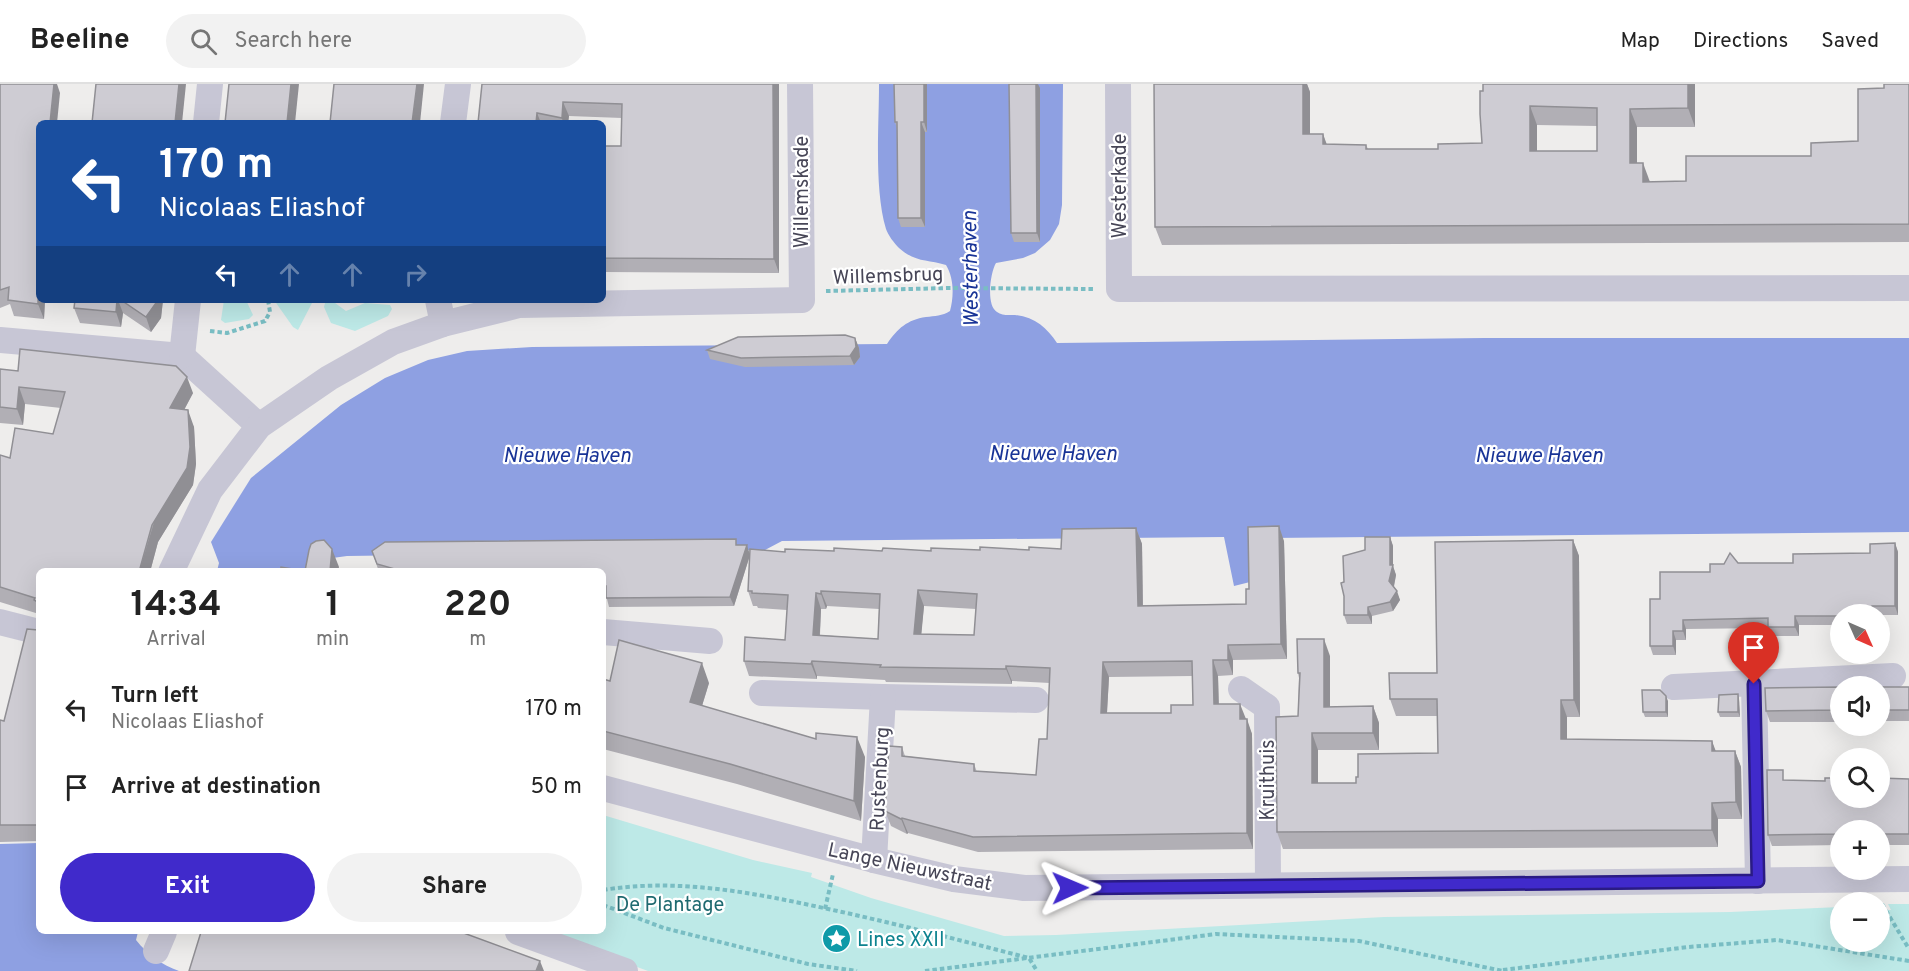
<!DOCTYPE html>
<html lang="en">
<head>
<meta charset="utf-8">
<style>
  :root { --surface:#fff; --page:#f2f2f2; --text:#222; --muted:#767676; --line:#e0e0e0; --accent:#402acb }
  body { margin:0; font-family:Overpass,sans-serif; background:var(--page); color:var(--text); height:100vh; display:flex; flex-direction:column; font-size:22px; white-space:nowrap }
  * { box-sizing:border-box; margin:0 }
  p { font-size:20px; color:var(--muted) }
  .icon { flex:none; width:33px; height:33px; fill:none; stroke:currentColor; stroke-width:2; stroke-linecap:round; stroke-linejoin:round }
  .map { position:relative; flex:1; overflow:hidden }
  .sheet { position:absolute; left:36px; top:484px; width:570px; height:366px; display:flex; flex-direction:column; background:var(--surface); border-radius:9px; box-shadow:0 6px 24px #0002 }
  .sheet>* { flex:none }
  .top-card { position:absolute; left:36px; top:36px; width:570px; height:183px; border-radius:9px; box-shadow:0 6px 24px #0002; background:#1a4fa0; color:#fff; overflow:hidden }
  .needle { width:39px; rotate:135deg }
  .controls { position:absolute; left:1830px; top:520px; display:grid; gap:12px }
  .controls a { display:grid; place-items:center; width:60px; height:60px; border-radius:50%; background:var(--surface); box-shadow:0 6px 24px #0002; font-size:30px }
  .pin { position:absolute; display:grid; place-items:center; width:51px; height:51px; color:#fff; margin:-62px -26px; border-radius:50% 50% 50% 0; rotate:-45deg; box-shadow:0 0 6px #0007 }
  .pin .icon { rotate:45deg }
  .me { position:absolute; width:66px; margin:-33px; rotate:89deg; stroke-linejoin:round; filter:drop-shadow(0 0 4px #0008) }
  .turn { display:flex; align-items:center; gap:21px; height:126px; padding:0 24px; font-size:27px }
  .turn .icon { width:78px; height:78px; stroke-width:2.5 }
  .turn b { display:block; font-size:42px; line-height:51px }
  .lanes { display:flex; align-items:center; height:57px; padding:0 24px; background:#0003; justify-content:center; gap:30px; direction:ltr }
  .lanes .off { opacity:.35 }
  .eta { display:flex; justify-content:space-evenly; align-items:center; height:102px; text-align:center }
  .eta b { font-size:36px; font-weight:700; line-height:42px }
  .primary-button { display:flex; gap:12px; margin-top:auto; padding:12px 24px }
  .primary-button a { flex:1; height:69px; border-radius:36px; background:var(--accent); color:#fff; font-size:24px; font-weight:700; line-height:69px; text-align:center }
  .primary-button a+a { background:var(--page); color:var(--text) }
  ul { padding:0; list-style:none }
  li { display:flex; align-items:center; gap:18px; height:78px; padding:0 24px }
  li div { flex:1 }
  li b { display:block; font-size:22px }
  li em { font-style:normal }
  header { display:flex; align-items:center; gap:36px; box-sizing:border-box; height:84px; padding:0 30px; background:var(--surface); border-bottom:2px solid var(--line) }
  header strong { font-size:28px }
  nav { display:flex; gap:33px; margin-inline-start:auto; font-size:21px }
  .search { width:420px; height:54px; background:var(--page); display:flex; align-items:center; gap:15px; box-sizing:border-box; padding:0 21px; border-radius:33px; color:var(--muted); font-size:22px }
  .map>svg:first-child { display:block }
  .green { fill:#bde9e7 }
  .water { fill:#8ea0e2 }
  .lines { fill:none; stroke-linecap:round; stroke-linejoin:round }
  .path { stroke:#79bdc3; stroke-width:4; stroke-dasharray:4.5 3; stroke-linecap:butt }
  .street { stroke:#c7c6d5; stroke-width:26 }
  .wall { fill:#b1afb5; fill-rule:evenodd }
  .shaded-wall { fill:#908f94 }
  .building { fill:#ceccd3; stroke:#908f94; stroke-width:1.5; fill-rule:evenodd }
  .route-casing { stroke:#2a1b84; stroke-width:15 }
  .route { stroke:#402acb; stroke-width:10 }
  .labels { text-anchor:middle; stroke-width:4.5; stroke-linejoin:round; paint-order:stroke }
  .street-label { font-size:20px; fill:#474657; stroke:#fff }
  .park-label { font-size:20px; fill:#1f6a70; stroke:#fff }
  .culture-label { font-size:20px; fill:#0d838f; stroke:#fff; text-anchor:start }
  .water-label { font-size:21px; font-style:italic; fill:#193497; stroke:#fff }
</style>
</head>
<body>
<header>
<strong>Beeline</strong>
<div class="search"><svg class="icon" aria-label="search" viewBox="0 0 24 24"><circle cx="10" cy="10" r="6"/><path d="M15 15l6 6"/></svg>Search here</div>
<nav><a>Map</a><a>Directions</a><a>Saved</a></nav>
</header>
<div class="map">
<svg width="1909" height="887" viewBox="0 0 1909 887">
  <rect width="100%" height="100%" fill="#eeedec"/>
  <g class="green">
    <path d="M224,216H246L253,231L249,235L225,239L221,236Z"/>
    <path d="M274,216H311L312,219L298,246L293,243Z"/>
    <path d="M331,216L346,227L365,219L390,221L392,225L388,232L355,247L331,239L324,223L325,219Z"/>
    <path d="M603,731L753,776L812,789L811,793L871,814L1004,852L1056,851L1384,833L1730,828L1840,823V858H1880V826H1891L1888,820H1909V887H648L542,848H603Z"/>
  </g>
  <g class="water">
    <path d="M879,0H1063L1062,121L1059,140L1050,156L1035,169L1023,174L996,179C990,189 986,222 997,228C1002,232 1009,231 1015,231C1035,233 1047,244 1057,259L1484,254H1909V448L1267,454L1270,493L1234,502L1224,453L782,457L765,466L347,472L318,476L313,488L217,487L219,479L211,458L251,394L341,321L385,294L428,276L467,267L532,263L887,260C898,244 907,236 926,233C935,232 942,232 950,227C954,212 954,194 946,181C927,175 916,179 899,164C894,159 888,151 886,145C874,104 879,44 879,0Z"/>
    <path d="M39,759V848H138L136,856C148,871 162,881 179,887H0V760Z"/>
  </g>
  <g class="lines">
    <g class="path">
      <path d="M826,207L950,204L1095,205"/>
      <path d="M210,247L227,249L265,237L270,228L268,216"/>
      <path d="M603,806C684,793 764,811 842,828C905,842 967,858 1029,874L1037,887"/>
      <path d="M1882,820L1909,865"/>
      <path d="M603,821L664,844L808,880L857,887"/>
      <path d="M825,825L833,790"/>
      <path d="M1503,886L1688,863L1777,856L1909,877"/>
      <path d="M925,887L1216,850L1359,857L1503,887"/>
    </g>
    <g class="street">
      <path d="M1118,0L1119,205L1909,204"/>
      <path d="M206,39L210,0"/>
      <path d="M453,39L458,0"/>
      <path d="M438,216L443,240"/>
      <path d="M0,256L182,272"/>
      <path d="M182,272L259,342"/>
      <path d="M182,272L188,216"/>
      <path d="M171,488L210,406L259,342L329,294L393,258L443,240L519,221L802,216L800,0"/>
      <path d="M0,538L39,548"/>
      <path d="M603,548L710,557"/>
      <path d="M1754,600L1758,797"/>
      <path d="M1674,603L1893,592"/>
      <path d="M1241,605L1267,623L1268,801"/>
      <path d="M762,609L883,613L1036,616"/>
      <path d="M603,704L874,776L954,795L1024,804L1909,795"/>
      <path d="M874,776L883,613"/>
      <path d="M518,848L625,887"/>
      <path d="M156,867L164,848"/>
    </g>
  </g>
  <g class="wall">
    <path d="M0,0L60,9L39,39V216H45L44,235L14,232L10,220L0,224Z"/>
    <path d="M482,0H779V189L603,188V62H621L622,34L569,32L568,39H478Z"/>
    <path d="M894,0H927V48H925V143H901L898,134L897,45L895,38Z"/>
    <path d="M1154,0H1307L1310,8V50H1323L1326,60L1366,61L1368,65H1438L1482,59L1483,0H1695V43H1637V79L1650,98L1686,97L1811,72L1858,57L1884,4L1909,0V158L1162,161L1155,143ZM1537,41L1597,42V67H1537Z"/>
    <path d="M1040,4V158H1014L1011,149Z"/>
    <path d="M75,216H163L161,234L151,248L123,229L121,243L80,239L74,224Z"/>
    <path d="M855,254L859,264L860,273L854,281L745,283L710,275L707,266Z"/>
    <path d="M0,285L193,309L184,326L194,343L196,380L193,401L158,458L150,488H39V530L0,518V371L10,374L53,350L61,324L25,320L23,341L0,339Z"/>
    <path d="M1136,444L1142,460L1143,521L1246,520L1249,505L1284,457L1287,575L1233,576V591L1218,592L1219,620L1246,635L1252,650L1253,765L978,768L908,749L907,750L891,742L885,727L902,663L905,672L974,680L977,688L1036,691L1047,655L1050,599L1012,597V600L886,598L885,596L817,592V595L749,592L744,577L785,556L787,526L758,524L757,522H753L748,507L750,471L734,522L609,523L606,511H603V488H379L372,467L738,461L750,470L834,467L1029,466L1061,465ZM827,522L879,525L878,555L820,551L821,525H826ZM924,522L976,525L974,551L921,550ZM1192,592L1193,621L1171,629H1107L1109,593Z"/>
    <path d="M1390,453L1393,462V482L1396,491L1394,503L1400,516L1393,527L1372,532V540H1347L1344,531V498L1365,466Z"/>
    <path d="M1573,456L1579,472L1580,633H1567V655L1712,657L1715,667H1735L1741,683L1742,735H1718V763L1283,765L1277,748L1298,632L1299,594L1298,589L1330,572V623L1373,622L1379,639V666H1318V699H1356L1358,693L1438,669L1437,632H1396L1390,615L1437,589Z"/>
    <path d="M1895,459L1898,468V531H1840V541H1799V552H1772L1769,544L1686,545V556H1676V571H1653L1650,562L1660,515L1710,488L1738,479H1793L1870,469Z"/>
    <path d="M39,545V757L0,758V636L4,637L38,546Z"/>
    <path d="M603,595L610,597L709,599L702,622L865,673L861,737L737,700L603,665Z"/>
    <path d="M1840,603V638H1770L1766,627Z"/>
    <rect x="1880" y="603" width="29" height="34"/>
    <path d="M1738,610L1739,615L1740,633H1720L1718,628Z"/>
    <path d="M1668,617V633H1645L1643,628Z"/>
    <path d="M1909,695V761H1880V747H1840V761L1772,762L1768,751L1787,696L1825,697Z"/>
  </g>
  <g class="shaded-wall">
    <path d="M54,0H57L60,9L57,39H50Z"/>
    <path d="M179,0H186L182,39H175Z"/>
    <path d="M291,0H299L295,39H287Z"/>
    <path d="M417,0H424L420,39H412Z"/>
    <path d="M773,0H779V189L774,175Z"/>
    <path d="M924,0H927V48L924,38Z"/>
    <path d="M1036,0H1038L1040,4V158L1037,149Z"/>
    <path d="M1303,0H1307L1310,8V69L1303,50Z"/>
    <path d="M1688,0H1695V43L1688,24Z"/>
    <path d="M563,18L569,32L568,39H563L562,34Z"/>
    <path d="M1530,22L1537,41V86L1530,67Z"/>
    <path d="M1630,25L1637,43V98L1630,79Z"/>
    <path d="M537,29L541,39H536Z"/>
    <path d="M921,38L925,48V143L921,134Z"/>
    <path d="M1323,50L1330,69L1323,60Z"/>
    <path d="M1643,79L1650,98H1643Z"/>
    <path d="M39,208V216H45L44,235L38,220Z"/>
    <path d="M117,216H118L123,229L121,243L116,228Z"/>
    <path d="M156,216H163L161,234L151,248L146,233Z"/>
    <path d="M855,254L859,264L860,273L854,281L850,272Z"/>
    <path d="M187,293L193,309L176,341L170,324Z"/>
    <path d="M19,303L25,320L23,341L17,325Z"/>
    <path d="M188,326L194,343L196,380L193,401L158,458L150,488H139Z"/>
    <path d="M1279,442L1284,457L1287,575L1281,560Z"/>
    <path d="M1136,444L1142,460L1143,537L1138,522Z"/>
    <path d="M1390,453L1393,462V482L1396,491L1393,506L1389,497Z"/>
    <path d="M1573,456L1579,472L1580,633L1574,616Z"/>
    <path d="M1895,459L1898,468V531L1895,522Z"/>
    <path d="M747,461L750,471L734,522L730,513Z"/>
    <path d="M332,465L339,483L338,488H330Z"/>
    <path d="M918,506L924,522L920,565L914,550Z"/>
    <path d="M821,507L827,522L826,525L821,510Z"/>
    <path d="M1397,507L1400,516L1393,527L1390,518Z"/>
    <path d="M816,509L821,525L819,566L813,551Z"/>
    <path d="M1368,523L1372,532V540L1368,531Z"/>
    <path d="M1795,532L1799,541V552L1795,543Z"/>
    <path d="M1683,536L1686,545V556L1683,547Z"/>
    <path d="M1673,547L1676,556V571L1673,562Z"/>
    <path d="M1324,555L1330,572V640L1324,623Z"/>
    <path d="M1228,561L1233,576V591L1228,576Z"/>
    <path d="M1213,576L1218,592L1219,636L1214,620Z"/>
    <path d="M812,577L817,592V595L811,580Z"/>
    <path d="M1103,578L1109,593L1106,645L1101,629Z"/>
    <path d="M702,579L709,599L697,638L690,618Z"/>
    <path d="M1006,582L1012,597V600L1006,585Z"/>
    <path d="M1738,610L1739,615L1740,633L1738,628Z"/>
    <path d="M1666,612L1668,617V633L1666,628Z"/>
    <path d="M1561,616L1567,633V672L1561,655Z"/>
    <path d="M1240,620L1246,635H1240Z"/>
    <path d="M1373,622L1379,639V666L1373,649Z"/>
    <path d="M1247,635L1252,650L1253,765L1247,749Z"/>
    <path d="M1312,649L1318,666V716L1312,699Z"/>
    <path d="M857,653L865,673L861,737L854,717Z"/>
    <path d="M1712,657L1718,673L1712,667Z"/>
    <path d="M1735,667L1741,683L1742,735L1736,718Z"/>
    <path d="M1712,719L1718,735V763L1712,746Z"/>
    <path d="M902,734L908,749L907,750L901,735Z"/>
    <path d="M540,877L544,887H536Z"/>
  </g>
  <g class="building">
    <path d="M0,0H54L50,39H39L38,220L8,216L9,203L0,206Z"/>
    <path d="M96,0H179L175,39H92Z"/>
    <path d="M229,0H291L287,39H225Z"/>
    <path d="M334,0H417L412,39H330Z"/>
    <path d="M482,0H773L774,175L603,174V62H621L622,20L563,18L562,34L537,29L536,39H478Z"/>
    <path d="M894,0H924V38H921V134H898L897,38H895Z"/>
    <path d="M1009,0H1036L1037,149H1011Z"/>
    <path d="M1154,0H1303V50H1323V60L1366,61V65H1438V60L1482,59L1480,30V7H1483V0H1688V24L1630,25V79H1643V98L1686,97V72H1811V59L1858,57V5L1884,4V0H1909V140L1155,143ZM1530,22L1597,24V67H1530Z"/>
    <path d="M75,216H117L116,228L74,224Z"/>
    <path d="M121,216H156V219L146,233Z"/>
    <path d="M845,251L855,254L856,263L850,272L741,274L707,266L738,253Z"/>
    <path d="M20,265L176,282L187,293L170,324L188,326L190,363L187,384L152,441L139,488H39V519L34,516L35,514L0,503V371L10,374L15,344L53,350L65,308L19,303L17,325L0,323V285L18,287Z"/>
    <path d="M1279,442L1281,560L1228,561V576H1213L1214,620H1240V635H1247V749L973,753L902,734L901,735L885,727L889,662L902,663V672L974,680V687L1036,691L1039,655H1047L1050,584L1006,582V585L880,583L881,581L812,577L811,580L744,577L745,553L785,556L788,511L752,509V507H748L750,465L785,468V465L834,467V464L882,467L883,464L931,467V464L980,466V463L1029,466V463L1061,465L1062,445L1136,444L1138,522L1246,520V505H1249L1248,443ZM918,506L977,510L974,551L914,550ZM821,507L880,510L878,555L813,551L816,509L821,510ZM1192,577L1193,621H1171V629H1101L1103,578Z"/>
    <path d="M1365,453H1390V481H1393L1389,497L1397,507L1390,518L1368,523V531H1344V512L1341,499L1344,498L1343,472L1365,466Z"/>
    <path d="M736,455V461H747L730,513L606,514V502H603V488H405L377,480L372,467L385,458Z"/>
    <path d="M324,456L332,465L330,487L333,488H280L281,483L305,487L309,466L311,460L316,457Z"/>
    <path d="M1573,456L1574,616H1561V655L1712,657V667H1735L1736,718L1712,719V746L1277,748L1276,633L1298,632L1300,589H1298L1297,555H1324V623L1373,622V649H1312V699H1356V693H1358V670L1438,669L1437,615H1390L1389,589H1437L1435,458Z"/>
    <path d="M1895,459V522H1872V531H1840V532H1795V543H1768V534L1683,536V547H1673V562H1650V515H1660V488H1710V480H1724L1730,469L1738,479H1793V470L1870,469V460Z"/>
    <path d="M27,545L38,546L39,545V741H0V636L4,637Z"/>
    <path d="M619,556L633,560L702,579L690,618L816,655V649L857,653L854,717L730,680L603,647V595L610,597Z"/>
    <path d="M1840,603V626L1766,627L1765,604Z"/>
    <rect x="1880" y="603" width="29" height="23"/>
    <path d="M1642,606H1660L1666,612V628H1643Z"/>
    <path d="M1738,610V628H1718L1719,611Z"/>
    <path d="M1767,686H1783V696L1825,697V694H1840V714H1880V694L1909,695V750H1880V747H1840V750L1768,751Z"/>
    <path d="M201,848H461L540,877L536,887H189Z"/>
  </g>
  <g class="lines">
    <defs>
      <path id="route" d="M1070,804L1758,797L1754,600"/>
    </defs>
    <use href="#route" class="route-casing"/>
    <use href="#route" class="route"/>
  </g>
  <defs>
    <symbol id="sight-disc" viewBox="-11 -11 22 22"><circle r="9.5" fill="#0f9aa8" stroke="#fff"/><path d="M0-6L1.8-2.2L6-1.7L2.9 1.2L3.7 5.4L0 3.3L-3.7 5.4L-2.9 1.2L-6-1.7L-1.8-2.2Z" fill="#fff"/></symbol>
  </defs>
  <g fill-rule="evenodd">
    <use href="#sight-disc" x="820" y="838" width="33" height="33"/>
  </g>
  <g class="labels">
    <g class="street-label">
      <text transform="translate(1119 102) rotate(-90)" y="7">Westerkade</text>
      <text transform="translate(801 108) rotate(-90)" y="7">Willemskade</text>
      <text transform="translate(888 191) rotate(-2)" y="7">Willemsbrug</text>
      <text transform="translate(879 695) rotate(-87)" y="7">Rustenburg</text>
      <text transform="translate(1267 696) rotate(-90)" y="7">Kruithuis</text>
      <text transform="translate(910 782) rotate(12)" y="7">Lange Nieuwstraat</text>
    </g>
    <g class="park-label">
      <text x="670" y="827">De Plantage</text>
    </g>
    <g class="culture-label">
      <text x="857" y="862">Lines XXII</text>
    </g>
    <g class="water-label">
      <text transform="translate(970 185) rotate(-91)" y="7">Westerhaven</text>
      <text x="1053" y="376">Nieuwe Haven</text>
      <text x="567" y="378">Nieuwe Haven</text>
      <text x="1539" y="378">Nieuwe Haven</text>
    </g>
  </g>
</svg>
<div class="controls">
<a><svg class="needle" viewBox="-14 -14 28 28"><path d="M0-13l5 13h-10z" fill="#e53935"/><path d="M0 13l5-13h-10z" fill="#767676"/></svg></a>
<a><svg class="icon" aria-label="sound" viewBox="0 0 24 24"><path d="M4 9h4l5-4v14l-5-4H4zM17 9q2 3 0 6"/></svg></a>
<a><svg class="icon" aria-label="search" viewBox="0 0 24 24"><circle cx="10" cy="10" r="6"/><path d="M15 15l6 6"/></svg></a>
<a>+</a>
<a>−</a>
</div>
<div class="pin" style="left:1754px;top:600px;background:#d93025"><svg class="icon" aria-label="arrive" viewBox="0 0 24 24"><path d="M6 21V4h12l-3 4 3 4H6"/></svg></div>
<svg class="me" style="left:1070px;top:804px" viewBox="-20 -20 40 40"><path d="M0-17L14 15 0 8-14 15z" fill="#402acb" stroke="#fff" stroke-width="4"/></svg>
<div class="top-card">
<div class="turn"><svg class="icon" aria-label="left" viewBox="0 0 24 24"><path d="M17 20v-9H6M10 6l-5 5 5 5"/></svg><div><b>170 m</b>Nicolaas Eliashof</div></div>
<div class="lanes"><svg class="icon" aria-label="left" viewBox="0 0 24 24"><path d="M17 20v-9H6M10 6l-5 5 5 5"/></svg><svg class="icon off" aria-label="ahead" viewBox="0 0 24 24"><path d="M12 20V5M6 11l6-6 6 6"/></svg><svg class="icon off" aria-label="ahead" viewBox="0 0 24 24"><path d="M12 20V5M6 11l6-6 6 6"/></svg><svg class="icon off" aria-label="right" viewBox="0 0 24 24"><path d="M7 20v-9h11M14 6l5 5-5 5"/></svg></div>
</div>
<section class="sheet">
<div class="eta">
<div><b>14:34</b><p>Arrival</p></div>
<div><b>1</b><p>min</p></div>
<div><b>220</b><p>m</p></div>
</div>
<ul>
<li><svg class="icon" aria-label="left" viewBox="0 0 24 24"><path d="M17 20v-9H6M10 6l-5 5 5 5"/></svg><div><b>Turn left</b><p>Nicolaas Eliashof</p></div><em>170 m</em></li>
<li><svg class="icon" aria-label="arrive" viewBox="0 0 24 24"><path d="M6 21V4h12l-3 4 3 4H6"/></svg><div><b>Arrive at destination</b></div><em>50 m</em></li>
</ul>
<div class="primary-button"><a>Exit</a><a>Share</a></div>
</section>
</div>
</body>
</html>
